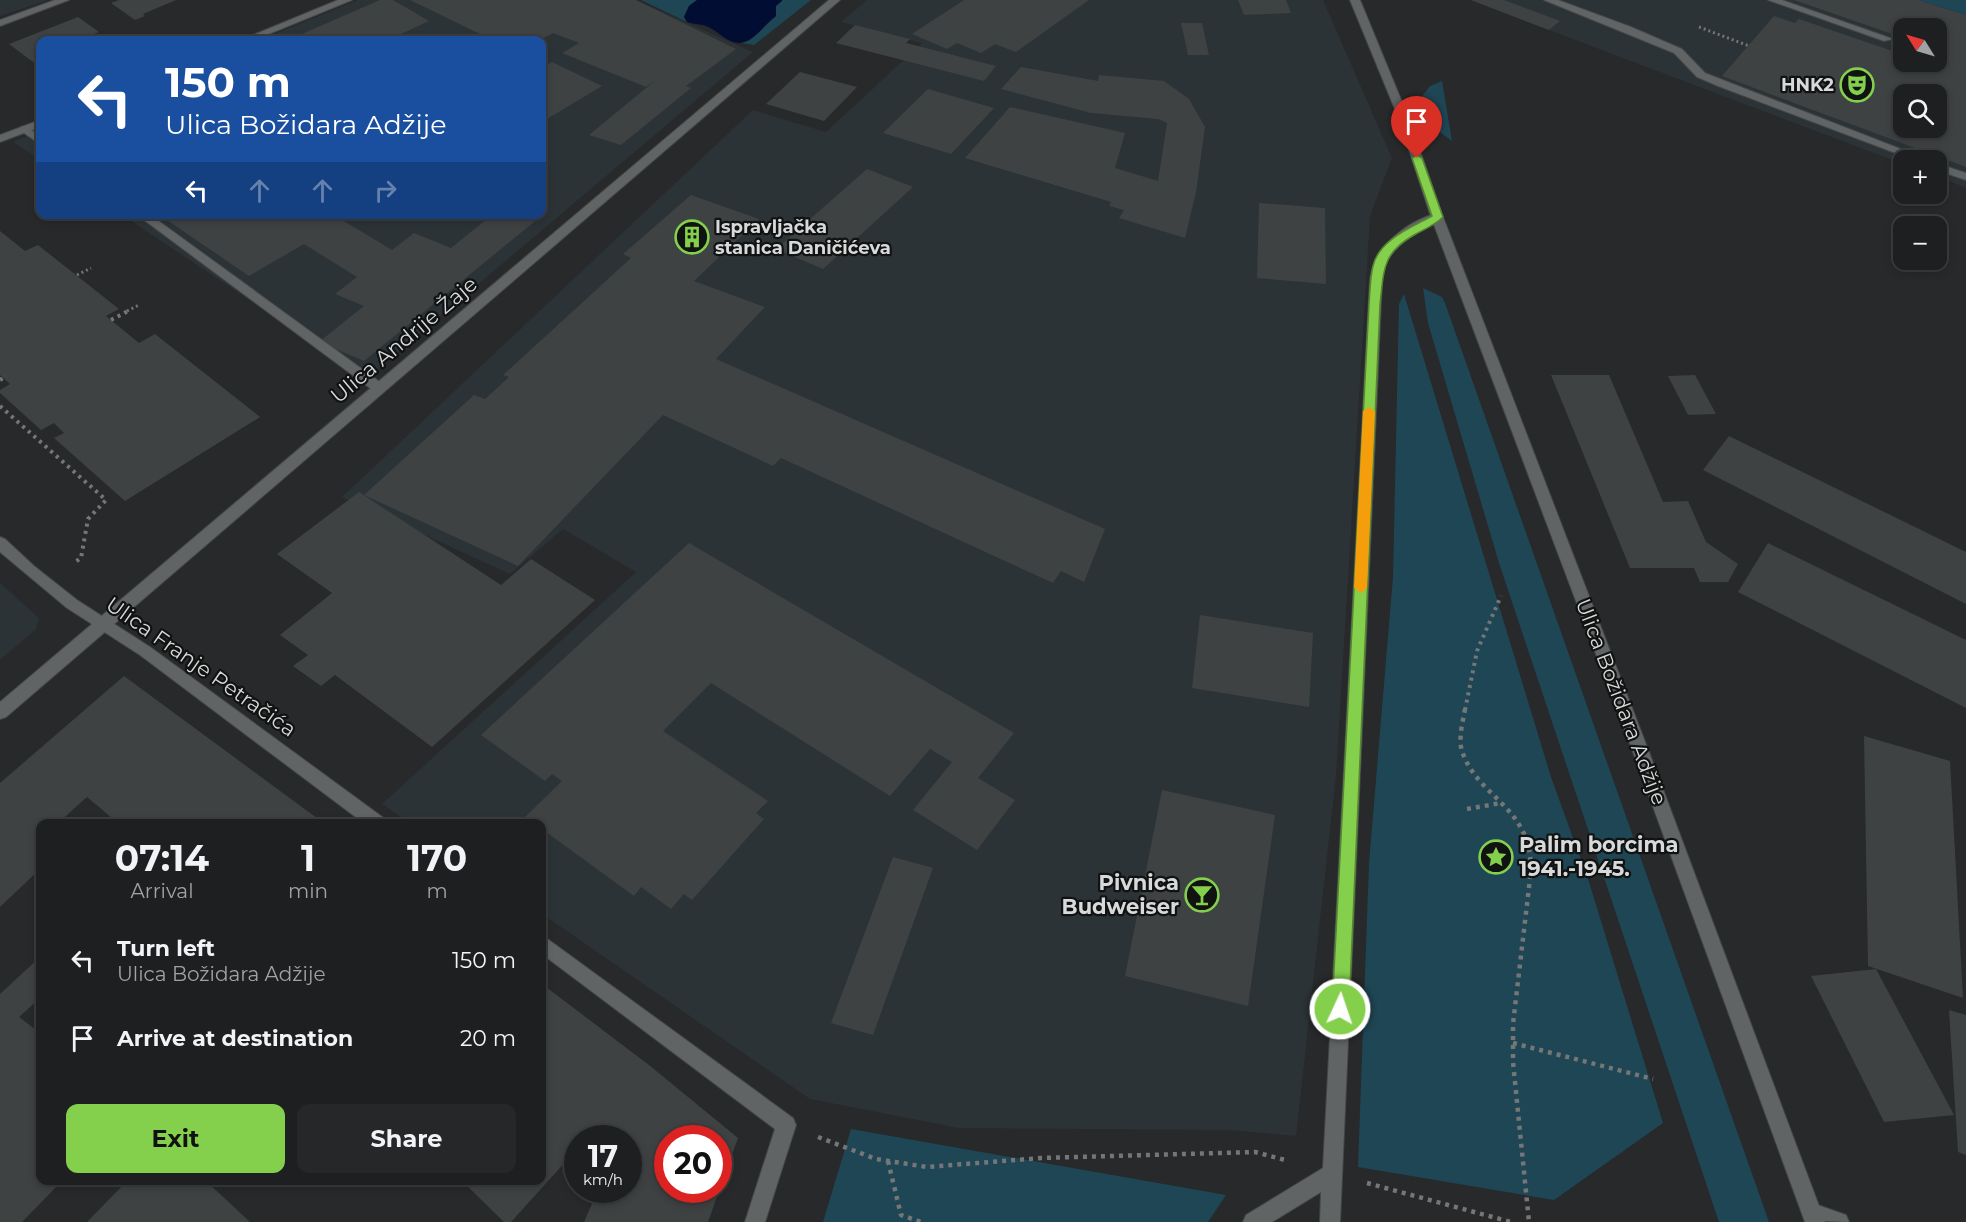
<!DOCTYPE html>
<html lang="en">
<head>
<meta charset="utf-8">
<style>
  :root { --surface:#1d1f20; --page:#252729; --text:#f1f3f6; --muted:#a0a2a5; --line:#3b3d3e; --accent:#84d04d }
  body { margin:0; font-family:Montserrat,sans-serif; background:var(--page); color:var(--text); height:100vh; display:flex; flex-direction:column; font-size:22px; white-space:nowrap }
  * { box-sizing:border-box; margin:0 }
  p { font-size:20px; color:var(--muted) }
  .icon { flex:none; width:33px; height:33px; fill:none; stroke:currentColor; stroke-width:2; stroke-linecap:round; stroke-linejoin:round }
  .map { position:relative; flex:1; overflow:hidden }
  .sheet { position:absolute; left:36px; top:819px; width:510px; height:366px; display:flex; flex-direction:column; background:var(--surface); border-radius:12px; box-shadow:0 3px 9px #0003,0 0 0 2px var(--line) }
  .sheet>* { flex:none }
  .guide { position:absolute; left:36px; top:36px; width:510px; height:183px; border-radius:12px; box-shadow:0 3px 9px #0003,0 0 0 2px var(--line); background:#1a4fa0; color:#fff; overflow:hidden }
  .needle { width:39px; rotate:307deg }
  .tools { position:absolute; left:1893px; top:18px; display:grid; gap:12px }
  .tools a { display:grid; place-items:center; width:54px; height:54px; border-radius:12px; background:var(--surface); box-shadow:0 3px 9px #0003,0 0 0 2px var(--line); font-size:30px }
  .speed { position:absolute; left:564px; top:1125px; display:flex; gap:12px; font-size:30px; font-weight:700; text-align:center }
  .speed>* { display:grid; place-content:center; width:78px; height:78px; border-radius:50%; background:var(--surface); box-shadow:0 3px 9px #0003,0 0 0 2px var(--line); line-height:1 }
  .speed small { font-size:15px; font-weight:400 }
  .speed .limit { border:9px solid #d22; background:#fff; color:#111 }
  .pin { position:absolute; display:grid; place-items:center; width:51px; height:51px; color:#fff; margin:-62px -26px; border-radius:50% 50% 50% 0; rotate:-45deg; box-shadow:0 0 6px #0007 }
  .pin .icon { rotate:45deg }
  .me { position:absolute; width:66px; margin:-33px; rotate:3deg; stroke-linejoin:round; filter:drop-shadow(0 0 4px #0008) }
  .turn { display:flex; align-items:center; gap:21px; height:126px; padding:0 30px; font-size:27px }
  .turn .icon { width:78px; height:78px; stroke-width:2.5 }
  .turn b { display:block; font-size:42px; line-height:51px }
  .lanes { display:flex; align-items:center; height:57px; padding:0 30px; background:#0003; justify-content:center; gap:30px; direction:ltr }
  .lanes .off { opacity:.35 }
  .eta { display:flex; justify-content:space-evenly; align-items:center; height:102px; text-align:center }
  .eta b { font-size:36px; font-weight:700; line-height:42px }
  .cta { display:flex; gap:12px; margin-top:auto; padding:12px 30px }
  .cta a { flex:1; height:69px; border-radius:12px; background:var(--accent); color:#111; font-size:24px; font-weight:700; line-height:69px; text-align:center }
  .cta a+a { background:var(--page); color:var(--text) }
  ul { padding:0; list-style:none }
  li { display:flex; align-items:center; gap:18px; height:78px; padding:0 30px }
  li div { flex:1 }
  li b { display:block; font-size:22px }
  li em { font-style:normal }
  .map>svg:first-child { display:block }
  .built { fill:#2b3337; fill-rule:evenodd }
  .green { fill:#1f4655 }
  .water { fill:#010d33 }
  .building { fill:#3f4242; fill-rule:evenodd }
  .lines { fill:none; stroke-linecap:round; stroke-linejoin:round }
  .service-casing { stroke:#444647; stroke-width:2 }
  .minor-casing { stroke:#444647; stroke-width:2 }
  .tertiary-casing { stroke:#444647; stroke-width:2 }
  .path-far2 { stroke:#747677; stroke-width:3; stroke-dasharray:2 3; stroke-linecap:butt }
  .path-far1 { stroke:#747677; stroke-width:4; stroke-dasharray:3 4.5; stroke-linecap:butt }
  .path { stroke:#747677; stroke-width:4.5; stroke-dasharray:4 5; stroke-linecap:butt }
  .service { fill:#616465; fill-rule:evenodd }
  .minor { fill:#616465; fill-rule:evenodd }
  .tertiary { fill:#616465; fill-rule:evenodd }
  .route { fill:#84d04d; stroke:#568732; stroke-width:1.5 }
  .slow { fill:#f59e0b }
  .labels { text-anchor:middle; stroke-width:4.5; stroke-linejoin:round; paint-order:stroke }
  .far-poi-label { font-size:18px; font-weight:bold; fill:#d7d9da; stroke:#111212; text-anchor:end }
  .street-label { font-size:21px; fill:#d7d9da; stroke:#111212 }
  .poi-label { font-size:21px; font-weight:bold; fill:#d7d9da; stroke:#111212; text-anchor:start }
</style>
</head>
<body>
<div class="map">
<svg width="1966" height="1222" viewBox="0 0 1966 1222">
  <rect width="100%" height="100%" fill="#27292b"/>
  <g class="built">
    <path d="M0,0H48L0,16Z"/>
    <path d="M358,0H636L753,52L367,378L122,215L542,214V40H260Z"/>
    <path d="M867,0H1323L1392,158L1370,216L1336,776L1296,1136L1230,1130L959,1128L810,1099L542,914V824L410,823L382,804L636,572L563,529L510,574L342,497L753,110L826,132L922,43L841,22Z"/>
    <path d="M1470,0H1918L1966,15V188L1937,176L1936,160H1904L1903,164ZM1904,28H1936V62H1904ZM1904,94H1936V128H1904Z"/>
    <path d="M40,130V160L13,142Z"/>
    <path d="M0,583L39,618L36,629L0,660Z"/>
  </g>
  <g class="green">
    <path d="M641,0H697L689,6L684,17L687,22Z"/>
    <path d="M782,0H811L754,45L742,43L750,40L776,16V6Z"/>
    <path d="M1918,0H1966V15Z"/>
    <path d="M1442,81L1452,141L1430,125L1421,98L1430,86Z"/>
    <path d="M1423,288L1442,297L1445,303L1769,1222H1719L1499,563L1428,323Z"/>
    <path d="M1404,294L1551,777L1589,882L1663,1123L1554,1200L1358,1167L1369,863L1393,577L1399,304Z"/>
    <path d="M851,1129L1226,1195L1208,1222H823Z"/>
  </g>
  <path class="water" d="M697,0H782V1L776,6V16C767,22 761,32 752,38C732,52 722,32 706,26C700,24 693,24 687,22L684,17L689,6Z"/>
  <g class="building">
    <path d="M119,0H176L143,14L145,16L135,20L111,3Z"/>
    <path d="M380,0H393L429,21L388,40H288Z"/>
    <path d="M410,0H636L736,49L686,86L691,88L621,145L589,135L657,79L646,87L562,53L579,43L553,33L540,40H472L482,35Z"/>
    <path d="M964,0H1089L1016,52L995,44L981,53L957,43L947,49L912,34Z"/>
    <path d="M1238,0H1286L1291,13L1244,15Z"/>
    <path d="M1471,0H1504L1560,21L1549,30Z"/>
    <path d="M1794,0H1918L1966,15V167L1722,76L1774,16L1795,23L1799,19L1904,55V62H1936V28H1904V38ZM1904,94H1936V128H1904Z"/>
    <path d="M78,17L99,32L78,40H40V59L33,62L9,44Z"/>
    <path d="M1181,23H1202L1209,55H1188Z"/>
    <path d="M855,25L910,39L906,43L996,66L984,81L836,43Z"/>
    <path d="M552,62L602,86L542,122V68Z"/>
    <path d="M1021,67L1098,81L1099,75L1164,81L1189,99L1205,127L1196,192L1185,238L1119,218L1124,210L1109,206L1111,202L965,158L1010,107L1125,133L1115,168L1158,181L1167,123L1158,119L1091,113L1001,89Z"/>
    <path d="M800,72L857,87L824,121L766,104Z"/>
    <path d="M928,89L994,108L951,154L883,133Z"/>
    <path d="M867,169L913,187L823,269L776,249Z"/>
    <path d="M691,195L759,219L694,281L765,307L716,359L1105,529L1084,582L1061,571L1053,583L781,458L773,466L663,415L518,566L364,495L474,395L485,399L509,377L503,375L631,258L623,254Z"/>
    <path d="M1259,203L1325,208L1326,284L1257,278Z"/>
    <path d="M542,208L545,213L364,361L319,342L364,306L335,294L357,277L304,244L249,276L158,214H355L344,221L392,250L414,233L451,248L493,214H542Z"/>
    <path d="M0,231L25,251L38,245L119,309L106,316L139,343L155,334L260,417L125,501L54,438L64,433L54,423L41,430L0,393V390L10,384L0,375Z"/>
    <path d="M1551,375H1609L1663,502L1688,501L1706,542L1738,564L1728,582H1700L1694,568H1630Z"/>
    <path d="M1695,375L1716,414L1688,415L1668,376Z"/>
    <path d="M1729,436L1966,552V604L1703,470Z"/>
    <path d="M359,492L501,585L531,559L595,600L432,747L335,675L321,686L293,666L308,655L280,635L332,593L277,554Z"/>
    <path d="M689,543L1014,733L978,778L1015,800L977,850L913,810L952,762L930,749L890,796L711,683L663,731L768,801L756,813L764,819L692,900L684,894L671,909L641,887L634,896L542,829V824H534L525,817L562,781L552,774L545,781L481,735Z"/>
    <path d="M1768,543L1966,640V708L1738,592Z"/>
    <path d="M1200,615L1313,633L1309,707L1192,688Z"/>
    <path d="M124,676L325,824H119L87,797L57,824H40V869L0,907V783Z"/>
    <path d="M1864,736L1950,761L1963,998L1868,966Z"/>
    <path d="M1162,790L1275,815L1248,1006L1125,976Z"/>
    <path d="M893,857L933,868L873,1035L831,1023Z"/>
    <path d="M40,957V998L19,1017L36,1030L40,1026V1180H63L22,1222H0V994Z"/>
    <path d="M1876,969L1954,1115L1884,1122L1811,976Z"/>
    <path d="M542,984L649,1065L738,1138L708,1222H584L598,1190H628V1138H587L591,1132L585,1138H578V1148L511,1222H504L461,1180H542ZM668,1138H718V1190H668Z"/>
    <path d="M1949,1010L1966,1015V1155L1958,1152Z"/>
    <path d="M128,1180H205L250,1222H87Z"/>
  </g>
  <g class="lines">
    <defs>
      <g id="service">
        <path d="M55,0H69L0,26V20Z"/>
        <path d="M1544,0H1558L1631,27L1682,49L1705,73L1929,160H1914L1718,86L1697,77L1674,53Z"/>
        <path d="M1768,0H1782L1893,39L1884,41Z"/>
        <path d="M25,126L40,136V144L21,131V127Z"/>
        <path d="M1936,163L1966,173V180L1936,170Z"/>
        <path d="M1437,213L1441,214V220C1414,235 1386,245 1382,279L1340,1222H1320L1321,1192L1272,1222H1243L1246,1215L1323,1168L1370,279C1375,246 1406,222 1437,213Z"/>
        <path d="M136,214H149L384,385L386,388L384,391H374Z"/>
      </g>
      <g id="minor">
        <path d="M0,537L5,539L34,566L77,600L150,647L385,819L387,824H365L140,655L67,608L0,552Z"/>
        <path d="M542,935L793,1118L796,1125L765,1222H745L775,1129L542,954Z"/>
        <path d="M1812,1203L1846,1215L1849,1222L1805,1220L1802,1213L1805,1206Z"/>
      </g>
      <g id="tertiary">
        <path d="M338,0H352L254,40H241Z"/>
        <path d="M829,0H840L6,717L0,719V702Z"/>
        <path d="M1350,0H1360L1409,119L1443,217L1649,752L1825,1222H1805L1633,752L1431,217L1399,119Z"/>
        <path d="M40,120V127L0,142V135Z"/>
      </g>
    </defs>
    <use href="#service" class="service-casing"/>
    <use href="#minor" class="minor-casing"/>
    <use href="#tertiary" class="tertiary-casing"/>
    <g class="path-far2">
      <path d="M1699,27L1749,46"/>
      <path d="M77,275L91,268"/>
      <path d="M127,311L139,305"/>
    </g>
    <g class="path-far1">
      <path d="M111,320L130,310"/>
      <path d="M0,380L3,378"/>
      <path d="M0,406L106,500L88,519L81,558L74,563"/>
      <path d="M1465,710L1477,651L1501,596"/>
    </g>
    <g class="path">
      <path d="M1465,709C1463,721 1458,738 1462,751C1478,799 1531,805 1531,870L1513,1024V1062L1529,1222"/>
      <path d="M1467,809L1501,803"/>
      <path d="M1513,1043L1653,1079"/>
      <path d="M818,1137L876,1159L927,1167L1041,1158L1255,1152L1285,1160"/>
      <path d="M888,1161L901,1215L921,1222"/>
      <path d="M1367,1183L1511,1222"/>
    </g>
    <use href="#service" class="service"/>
    <use href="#minor" class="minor"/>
    <use href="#tertiary" class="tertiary"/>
  </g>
  <path class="route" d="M1417,155L1422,158L1443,217C1435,225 1423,230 1414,235C1382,253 1384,270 1380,304L1349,1009L1346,1014L1340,1017L1334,1014L1332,1009L1369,304C1370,292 1370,278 1373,266C1379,240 1410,228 1432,216L1412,158Z"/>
  <path class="slow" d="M1369,407L1375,411L1367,588L1361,593L1354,588L1363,411Z"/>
  <defs>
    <symbol id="theatre-ring" viewBox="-11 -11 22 22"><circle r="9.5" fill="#111212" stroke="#84d04d" stroke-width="1.5"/><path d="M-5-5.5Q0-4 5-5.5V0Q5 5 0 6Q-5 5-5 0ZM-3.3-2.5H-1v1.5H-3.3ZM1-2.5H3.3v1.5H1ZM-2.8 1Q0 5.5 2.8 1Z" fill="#84d04d"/></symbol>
    <symbol id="building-ring" viewBox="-11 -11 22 22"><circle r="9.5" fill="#111212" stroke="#84d04d" stroke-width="1.5"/><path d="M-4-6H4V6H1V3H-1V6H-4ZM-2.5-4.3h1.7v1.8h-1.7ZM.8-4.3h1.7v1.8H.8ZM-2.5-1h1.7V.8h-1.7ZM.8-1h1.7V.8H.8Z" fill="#84d04d"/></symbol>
    <symbol id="sight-ring" viewBox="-11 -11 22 22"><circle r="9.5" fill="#111212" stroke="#84d04d" stroke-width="1.5"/><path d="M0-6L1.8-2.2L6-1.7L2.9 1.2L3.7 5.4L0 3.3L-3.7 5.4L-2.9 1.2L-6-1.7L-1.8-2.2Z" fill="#84d04d"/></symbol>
    <symbol id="bar-ring" viewBox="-11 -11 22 22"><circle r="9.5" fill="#111212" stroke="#84d04d" stroke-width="1.5"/><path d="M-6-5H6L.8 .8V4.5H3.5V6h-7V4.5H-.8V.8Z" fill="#84d04d"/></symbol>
  </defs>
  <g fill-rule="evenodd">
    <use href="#theatre-ring" x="1838" y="66" width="38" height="38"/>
    <use href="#building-ring" x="673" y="218" width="38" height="38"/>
    <use href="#sight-ring" x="1477" y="838" width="38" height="38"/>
    <use href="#bar-ring" x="1183" y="876" width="38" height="38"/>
  </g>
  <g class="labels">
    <g class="far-poi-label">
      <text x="1834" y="91">HNK2</text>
      <text x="715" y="233" text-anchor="start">Ispravljačka<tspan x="715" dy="21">stanica Daničićeva</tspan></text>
    </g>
    <g class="street-label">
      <text transform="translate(404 340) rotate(-40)" y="7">Ulica Andrije Žaje</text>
      <text transform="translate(201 667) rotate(35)" y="7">Ulica Franje Petračića</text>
      <text transform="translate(1621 702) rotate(69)" y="7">Ulica Božidara Adžije</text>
    </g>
    <g class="poi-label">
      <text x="1519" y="852">Palim borcima<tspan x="1519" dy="24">1941.-1945.</tspan></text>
      <text x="1179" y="890" text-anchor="end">Pivnica<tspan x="1179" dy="24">Budweiser</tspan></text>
    </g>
  </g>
</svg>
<div class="tools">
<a><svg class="needle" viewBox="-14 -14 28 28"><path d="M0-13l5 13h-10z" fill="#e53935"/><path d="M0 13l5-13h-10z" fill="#a0a2a5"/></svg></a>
<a><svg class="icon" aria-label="search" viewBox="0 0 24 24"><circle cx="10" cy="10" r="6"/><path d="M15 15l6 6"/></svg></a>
<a>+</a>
<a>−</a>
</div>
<div class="speed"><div>17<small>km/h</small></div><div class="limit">20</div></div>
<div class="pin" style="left:1417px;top:158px;background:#d93025"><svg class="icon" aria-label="arrive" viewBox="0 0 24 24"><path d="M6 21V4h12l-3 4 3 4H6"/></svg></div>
<svg class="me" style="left:1340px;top:1009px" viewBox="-20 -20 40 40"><circle r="17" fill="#84d04d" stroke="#fff" stroke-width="3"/><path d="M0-11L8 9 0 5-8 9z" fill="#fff"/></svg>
<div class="guide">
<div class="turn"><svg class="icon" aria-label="left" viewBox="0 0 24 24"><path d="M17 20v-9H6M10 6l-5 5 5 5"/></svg><div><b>150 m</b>Ulica Božidara Adžije</div></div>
<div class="lanes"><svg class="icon" aria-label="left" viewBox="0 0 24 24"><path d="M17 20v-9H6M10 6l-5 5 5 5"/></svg><svg class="icon off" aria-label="ahead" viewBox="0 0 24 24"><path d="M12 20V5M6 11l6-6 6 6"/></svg><svg class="icon off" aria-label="ahead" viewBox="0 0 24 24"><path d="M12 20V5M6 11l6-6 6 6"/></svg><svg class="icon off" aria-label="right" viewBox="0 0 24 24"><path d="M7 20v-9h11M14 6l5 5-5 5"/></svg></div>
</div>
<section class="sheet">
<div class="eta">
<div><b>07:14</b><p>Arrival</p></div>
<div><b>1</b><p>min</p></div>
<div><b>170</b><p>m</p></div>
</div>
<ul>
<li><svg class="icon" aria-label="left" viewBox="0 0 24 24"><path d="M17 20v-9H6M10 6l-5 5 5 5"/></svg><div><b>Turn left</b><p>Ulica Božidara Adžije</p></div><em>150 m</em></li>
<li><svg class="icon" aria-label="arrive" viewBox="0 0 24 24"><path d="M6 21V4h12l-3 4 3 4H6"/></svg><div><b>Arrive at destination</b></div><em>20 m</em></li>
</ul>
<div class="cta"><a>Exit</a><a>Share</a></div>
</section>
</div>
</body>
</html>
